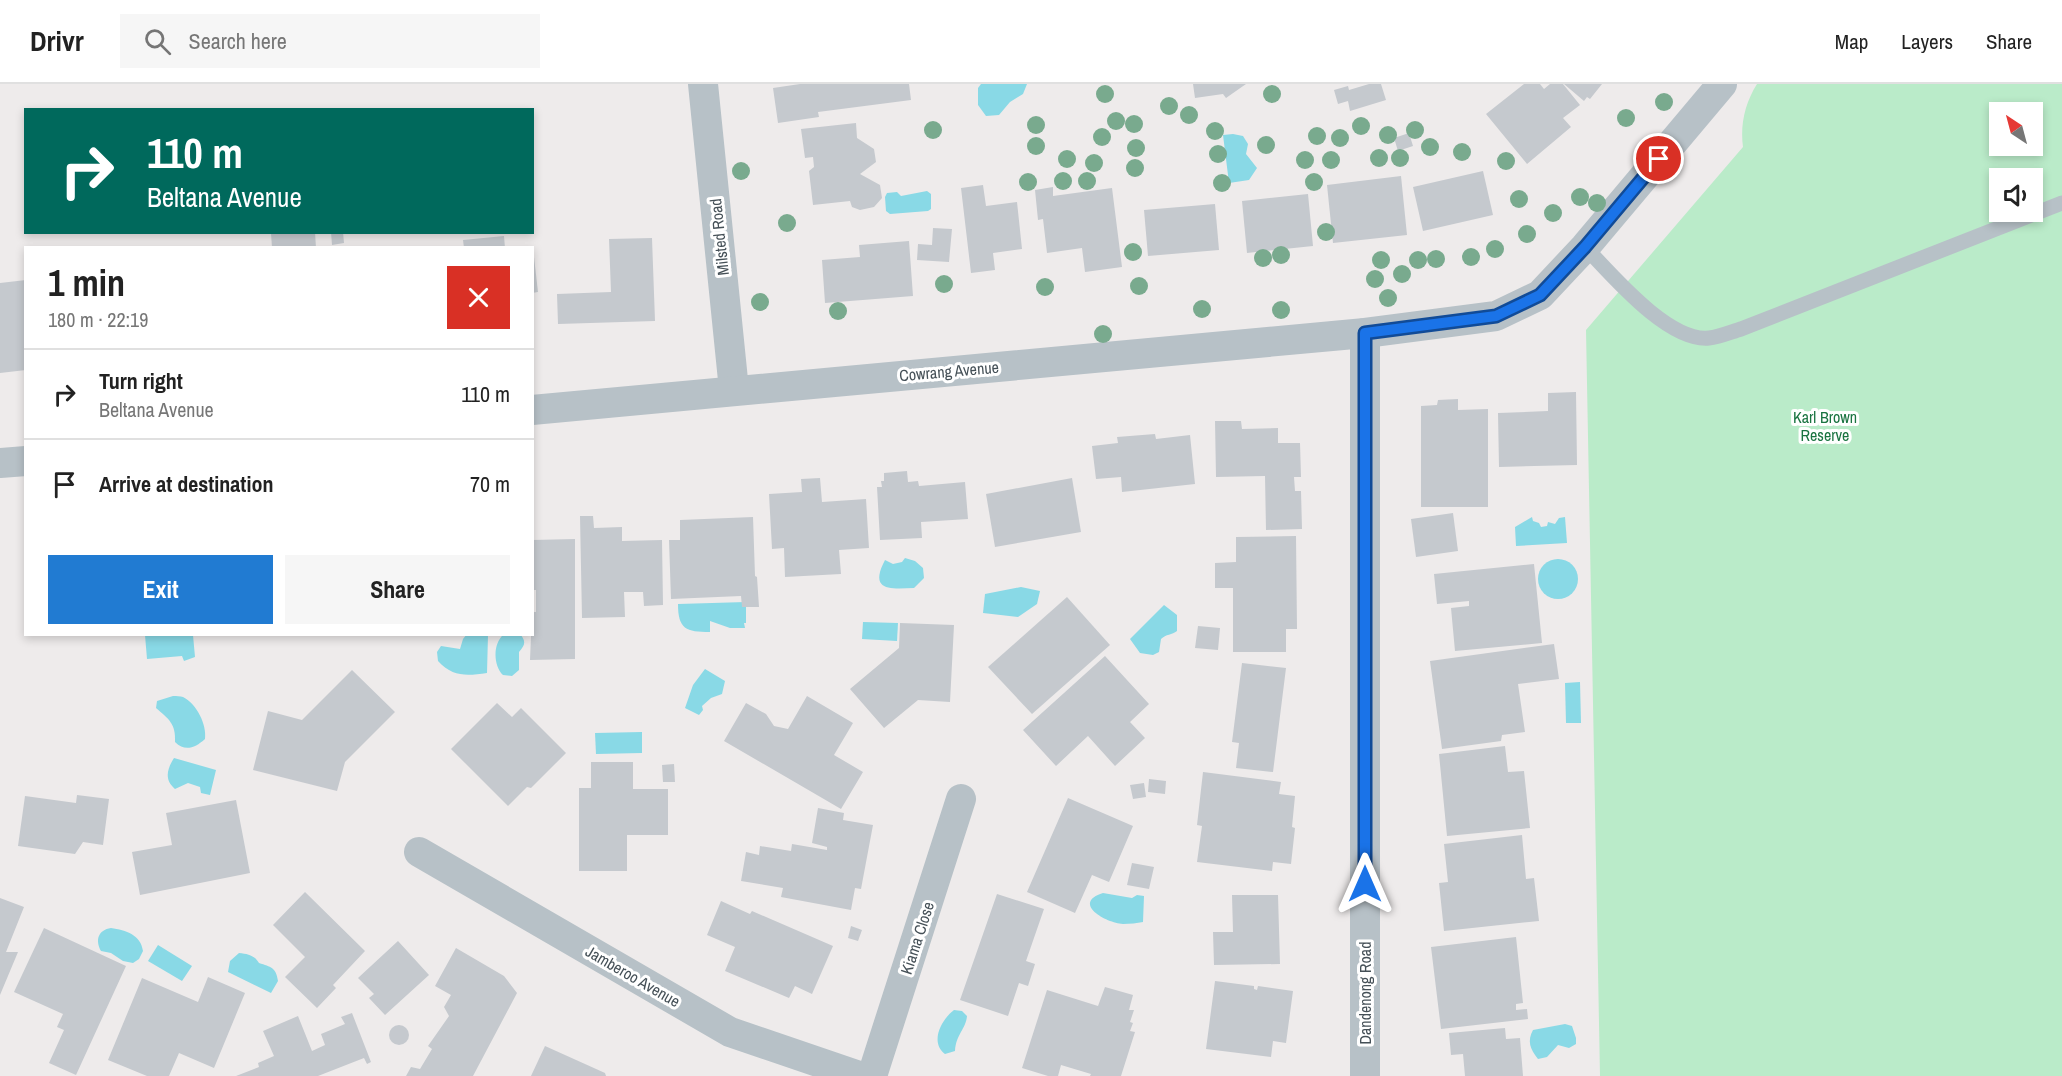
<!DOCTYPE html>
<html lang="en">
<head>
<meta charset="utf-8">
<style>
  :root { --surface:#fff; --page:#f6f6f6; --text:#222; --muted:#767676; --line:#e0e0e0; --accent:#217bd2 }
  body { margin:0; font-family:"Archivo Narrow",sans-serif; background:var(--page); color:var(--text); height:100vh; display:flex; flex-direction:column; font-size:22px; white-space:nowrap }
  * { box-sizing:border-box; margin:0 }
  p { font-size:20px; color:var(--muted) }
  .icon { flex:none; width:33px; height:33px; fill:none; stroke:currentColor; stroke-width:2; stroke-linecap:round; stroke-linejoin:round }
  .map { position:relative; flex:1; overflow:hidden }
  .drawer { position:absolute; left:24px; top:162px; width:510px; height:390px; display:flex; flex-direction:column; background:var(--surface); border-radius:0px; box-shadow:0 3px 9px #0003 }
  .drawer>* { flex:none }
  .banner { position:absolute; left:24px; top:24px; width:510px; height:126px; border-radius:0px; box-shadow:0 3px 9px #0003; background:#00695c; color:#fff; overflow:hidden }
  .needle { width:39px; rotate:324deg }
  .fabs { position:absolute; left:1989px; top:18px; display:grid; gap:12px }
  .fabs a { display:grid; place-items:center; width:54px; height:54px; border-radius:0px; background:var(--surface); box-shadow:0 3px 9px #0003; font-size:30px }
  .pin { position:absolute; display:grid; place-items:center; width:51px; height:51px; color:#fff; margin:-26px; border:3px solid #fff; border-radius:50%; box-shadow:0 2px 6px #0007 }
  .me { position:absolute; width:66px; margin:-33px; rotate:0deg; stroke-linejoin:round; filter:drop-shadow(0 0 4px #0008) }
  .turn { display:flex; align-items:center; gap:21px; height:126px; padding:0 24px; font-size:27px }
  .turn .icon { width:78px; height:78px; stroke-width:2.5 }
  .turn b { display:block; font-size:42px; line-height:51px }
  .round { display:grid; place-items:center; flex:none; width:63px; height:63px; border-radius:0px; background:var(--page) }
  .headline { display:flex; align-items:center; justify-content:space-between; height:102px; padding:0 24px }
  h1 { font-size:36px; font-weight:700; line-height:45px }
  .button { display:flex; gap:12px; margin-top:auto; padding:12px 24px }
  .button a { flex:1; height:69px; border-radius:0px; background:var(--accent); color:#fff; font-size:24px; font-weight:700; line-height:69px; text-align:center }
  .button a+a { background:var(--page); color:var(--text) }
  ul { padding:0; list-style:none }
  li { display:flex; align-items:center; gap:18px; height:90px; padding:0 24px; border-top:2px solid var(--line) }
  li div { flex:1 }
  li b { display:block; font-size:22px }
  li em { font-style:normal }
  header { display:flex; align-items:center; gap:36px; box-sizing:border-box; height:84px; padding:0 30px; background:var(--surface); border-bottom:2px solid var(--line) }
  header strong { font-size:28px }
  nav { display:flex; gap:33px; margin-inline-start:auto; font-size:21px }
  .search { width:420px; height:54px; background:var(--page); display:flex; align-items:center; gap:15px; box-sizing:border-box; padding:0 21px; border-radius:0px; color:var(--muted); font-size:22px }
  .map>svg:first-child { display:block }
  .green { fill:#baebc9; fill-rule:evenodd }
  .water { fill:#89d9e6 }
  .building { fill:#c5c9ce }
  .lines { fill:none; stroke-linecap:round; stroke-linejoin:round }
  .service { stroke:#b7c1c7; stroke-width:15 }
  .minor { stroke:#b7c1c7; stroke-width:30 }
  .tree { fill:#79aa8e }
  .route-casing { stroke:#114b97; stroke-width:15 }
  .route { stroke:#1a73e8; stroke-width:10 }
  .labels { text-anchor:middle; stroke-width:6; stroke-linejoin:round; paint-order:stroke }
  .street-label { font-size:16px; fill:#455057; stroke:#fff }
  .park-label { font-size:16px; fill:#1a7441; stroke:#fff }
</style>
</head>
<body>
<header>
<strong>Drivr</strong>
<div class="search"><svg class="icon" aria-label="search" viewBox="0 0 24 24"><circle cx="10" cy="10" r="6"/><path d="M15 15l6 6"/></svg>Search here</div>
<nav><a>Map</a><a>Layers</a><a>Share</a></nav>
</header>
<div class="map">
<svg width="2062" height="992" viewBox="0 0 2062 992">
  <rect width="100%" height="100%" fill="#eeebeb"/>
  <path class="green" d="M1757,0H2062V992H1600L1586,246L1743,63C1740,41 1745,19 1757,0ZM2000,28H2032V62H2000ZM2000,94H2032V128H2000Z"/>
  <g class="water">
    <path d="M981,0H1027L1023,10L1010,18L999,31L986,32L978,21V4Z"/>
    <path d="M1233,50L1243,52L1248,60L1246,70L1257,84L1249,96L1229,99L1223,51Z"/>
    <path d="M927,107L931,110V125L928,127L890,130L886,127L885,113L887,109L897,108L901,112Z"/>
    <path d="M1532,433L1533,437L1539,439L1541,443L1547,442L1548,438L1555,440L1559,434L1565,433L1567,459L1516,462L1515,443Z"/>
    <path d="M905,474L915,477L923,484L924,494L914,504C892,505 868,508 885,476L893,480L902,478Z"/>
    <circle cx="1558" cy="495" r="20"/>
    <path d="M1021,503L1040,507L1037,520L1018,533L983,529L985,510Z"/>
    <path d="M746,518V539H744L745,544H730L710,537V548C686,548 678,545 678,520Z"/>
    <path d="M1164,521L1177,531V547C1172,551 1166,550 1161,555L1159,568L1153,571L1140,569L1130,555Z"/>
    <path d="M863,538L898,539L897,557L862,555Z"/>
    <path d="M467,550L488,551L487,589C466,592 453,593 438,577L437,568L441,562L460,565L463,555Z"/>
    <path d="M145,551H193L195,573L184,577L182,572L147,575Z"/>
    <path d="M503,551H521C526,558 525,561 519,568V586L512,592L503,591C493,581 493,560 503,551Z"/>
    <path d="M705,585L725,597L722,610L711,614L702,622L703,626L699,631L685,624L693,601Z"/>
    <path d="M1580,598L1581,639H1566L1565,599Z"/>
    <path d="M173,612C177,612 180,612 183,613C197,620 207,641 205,655C195,664 185,668 175,658C176,640 169,635 156,624L157,617Z"/>
    <path d="M642,648V669L596,670L595,649Z"/>
    <path d="M174,674L216,686L210,711L201,709L200,703L188,699L175,705C164,696 167,685 174,674Z"/>
    <path d="M1103,809L1132,814L1137,811L1144,812L1143,838C1137,839 1130,840 1123,840C1106,839 1071,819 1103,809Z"/>
    <path d="M111,844C126,846 141,851 143,867L139,875L133,879L123,877L111,869L101,867C95,856 98,846 111,844Z"/>
    <path d="M158,861L192,882L182,897L148,877Z"/>
    <path d="M239,869C248,870 254,871 259,879C271,883 276,883 278,897L271,909L228,888L230,877Z"/>
    <path d="M954,926L962,927L967,932C966,945 956,950 955,967L945,970C929,958 942,935 954,926Z"/>
    <path d="M1565,940L1572,942L1576,954V960L1569,964L1558,961L1547,973L1538,975C1530,965 1527,957 1533,946Z"/>
  </g>
  <g class="building">
    <path d="M800,0H909L911,16L818,28L819,33L778,39L773,4Z"/>
    <path d="M1193,0H1246L1226,14L1223,10L1195,14Z"/>
    <path d="M1369,0H1381L1386,16L1350,27L1348,17L1338,20L1334,6L1348,2L1349,6Z"/>
    <path d="M1524,0H1540L1544,5L1550,0H1563L1580,21L1563,34L1571,43L1527,80L1486,30Z"/>
    <path d="M1564,0H1602L1590,15L1587,13L1584,17Z"/>
    <path d="M856,39L857,54L874,65L876,78L860,90L880,101L882,114L874,123L860,126L852,123L850,117L813,121L809,87L814,83L813,73L805,74L801,45Z"/>
    <path d="M1409,49L1413,62L1398,67L1394,54Z"/>
    <path d="M1483,87L1493,131L1423,147L1413,103Z"/>
    <path d="M1401,92L1407,151L1333,159L1327,101Z"/>
    <path d="M983,101L986,122L1017,118L1022,165L993,169L995,186L971,189L961,104Z"/>
    <path d="M1053,103V112L1112,104L1122,183L1085,188L1082,164L1047,169L1043,135L1038,136L1035,106Z"/>
    <path d="M1308,110L1313,162L1247,169L1242,117Z"/>
    <path d="M1215,120L1219,166L1148,172L1144,126Z"/>
    <path d="M933,144L952,145L949,178L917,176L918,160L932,161Z"/>
    <path d="M315,148L316,164H272L271,149Z"/>
    <path d="M331,148H343L344,159L332,161Z"/>
    <path d="M504,152L505,164H464L463,156Z"/>
    <path d="M652,154L655,237L558,240L557,210L611,208L609,155Z"/>
    <path d="M909,157L913,212L825,219L822,176L860,173L859,161Z"/>
    <path d="M532,173H534L538,208L532,209Z"/>
    <path d="M26,196V286L0,289V199Z"/>
    <path d="M1576,308L1577,381L1499,383L1498,329L1548,327V309Z"/>
    <path d="M1458,315V326L1488,325V423H1421V322L1437,321L1438,316Z"/>
    <path d="M1215,337H1241L1242,345L1278,344V359H1300L1301,393H1294L1295,407H1301L1302,445L1266,446L1265,392L1216,393Z"/>
    <path d="M1155,350L1156,355L1190,351L1195,400L1122,408L1121,393L1096,395L1092,362L1118,359L1117,353Z"/>
    <path d="M907,387L908,398L918,397L919,402L965,398L968,435L921,438L922,454L880,456L877,403H882L881,397H884V389Z"/>
    <path d="M820,394L822,418L866,415L869,464L839,466L841,490L785,493L784,464L772,465L769,410L802,408L801,395Z"/>
    <path d="M1072,394L1081,448L995,463L986,410Z"/>
    <path d="M1453,429L1458,467L1416,473L1411,435Z"/>
    <path d="M580,432H593L594,444L622,443V457L662,456L663,521L644,522L643,508H624L625,533L582,534Z"/>
    <path d="M753,433L755,492L757,493L759,523H742L741,512L671,515L669,456H680V436Z"/>
    <path d="M1296,452L1297,545H1286V568H1233V504H1215V479L1236,478V453Z"/>
    <path d="M575,455V575L530,576L532,528H536V506H532V456Z"/>
    <path d="M1534,480L1542,559L1455,567L1451,524L1469,522V517L1437,520L1434,490Z"/>
    <path d="M1067,513L1110,561L1032,630L988,583Z"/>
    <path d="M900,539L954,541L950,618L918,616L884,644L850,605L899,564Z"/>
    <path d="M1198,542L1220,544L1218,566L1195,564Z"/>
    <path d="M1554,560L1559,595L1518,600L1525,648L1502,651L1501,657L1442,665L1430,577Z"/>
    <path d="M1105,572L1149,620L1130,638L1145,654L1115,682L1088,652L1056,682L1023,646Z"/>
    <path d="M1242,579L1286,584L1273,688L1236,684L1239,659L1232,658Z"/>
    <path d="M352,586L395,628L345,678L337,707L253,686L268,627L302,636Z"/>
    <path d="M807,612L853,639L834,671L863,688L841,725L724,657L746,619L766,630L774,642L788,645Z"/>
    <path d="M497,619L512,633L521,624L566,669L531,704L527,703L508,722L451,665Z"/>
    <path d="M1505,662L1508,688L1524,687L1530,744L1447,752L1439,670Z"/>
    <path d="M591,678H633V705H668V751H627V787H579V704H591Z"/>
    <path d="M674,680L675,698H663L662,681Z"/>
    <path d="M1203,688L1281,698L1279,710L1295,712L1292,743L1295,744L1291,780L1273,778L1272,787L1197,778L1202,742L1197,741Z"/>
    <path d="M1149,695L1166,697L1165,710L1148,708Z"/>
    <path d="M1144,699L1146,713L1133,715L1130,701Z"/>
    <path d="M77,711L109,715L103,761L83,758L75,770L18,762L25,712L76,719Z"/>
    <path d="M1068,714L1133,742L1109,798L1092,791L1075,829L1027,808Z"/>
    <path d="M236,716L250,789L140,811L132,768L172,761L166,729Z"/>
    <path d="M818,724L844,729L843,736L873,741L861,805L855,804L851,826L781,813L783,804L741,797L746,768L759,771L760,762L791,767L792,760L827,766V763L812,759Z"/>
    <path d="M1522,751L1526,795L1534,794L1539,837L1444,847L1439,799L1448,798L1444,760Z"/>
    <path d="M1132,779L1154,783L1149,805L1127,801Z"/>
    <path d="M305,808L365,867L333,901L336,904L317,924L285,893L305,873L273,841Z"/>
    <path d="M997,810L1044,825L1026,877L1035,880L1028,902L1019,899L1008,932L960,916Z"/>
    <path d="M1232,811H1278L1280,880L1214,881L1213,848H1233Z"/>
    <path d="M0,814L24,823L6,868H18L0,911Z"/>
    <path d="M721,817L750,830L752,827L833,862L812,910L795,902L789,914L725,887L735,863L707,851Z"/>
    <path d="M851,842L862,846L858,857L848,854Z"/>
    <path d="M44,844L126,882L76,991L49,979L64,946L57,943L63,930L14,908Z"/>
    <path d="M1516,853L1523,919L1516,920V926L1527,925L1528,935L1441,945L1431,863Z"/>
    <path d="M398,857L429,891L385,931L369,914L374,910L358,894Z"/>
    <path d="M456,864L504,892L517,909L473,992H406L411,983L420,985L432,965L428,962L449,932L444,923L451,911L435,902Z"/>
    <path d="M208,893L245,909L214,984L179,969L169,992H147L108,976L142,894L198,918Z"/>
    <path d="M1215,897L1254,902V905L1257,906L1258,902L1293,907L1286,959L1273,957L1271,973L1206,965Z"/>
    <path d="M1105,903L1133,911L1129,926H1134L1130,938L1133,939L1130,947L1135,948L1121,992H1090L1091,990L1061,981L1058,992H1048L1022,984L1047,906L1098,922Z"/>
    <path d="M352,929L371,978L367,980L364,974L318,992H236L259,983L258,979L274,972L263,947L298,932L312,967L325,961L321,950L345,940L341,933Z"/>
    <circle cx="399" cy="951" r="10"/>
    <path d="M1505,944L1506,955L1520,954L1523,992H1465L1463,970L1451,971L1449,949Z"/>
    <path d="M545,962L605,989L606,992H531Z"/>
  </g>
  <g class="lines">
    <path class="service" d="M1585,163C1612,191 1668,258 1709,254C1719,253 1731,248 1741,245L2062,119"/>
    <g class="minor">
      <path d="M703,0L734,306"/>
      <path d="M1365,249V992"/>
      <path d="M532,326L1365,249L1496,232L1540,211L1585,163L1722,0"/>
      <path d="M0,379L26,377"/>
      <path d="M419,768L730,948L859,992"/>
      <path d="M872,992L961,715"/>
    </g>
  </g>
  <g class="tree">
    <circle cx="1105" cy="10" r="9"/>
    <circle cx="1272" cy="10" r="9"/>
    <circle cx="1664" cy="18" r="9"/>
    <circle cx="1169" cy="22" r="9"/>
    <circle cx="1189" cy="31" r="9"/>
    <circle cx="1626" cy="34" r="9"/>
    <circle cx="1116" cy="37" r="9"/>
    <circle cx="1134" cy="40" r="9"/>
    <circle cx="1036" cy="41" r="9"/>
    <circle cx="1361" cy="42" r="9"/>
    <circle cx="933" cy="46" r="9"/>
    <circle cx="1415" cy="46" r="9"/>
    <circle cx="1215" cy="47" r="9"/>
    <circle cx="1388" cy="51" r="9"/>
    <circle cx="1317" cy="52" r="9"/>
    <circle cx="1102" cy="53" r="9"/>
    <circle cx="1340" cy="54" r="9"/>
    <circle cx="1266" cy="61" r="9"/>
    <circle cx="1036" cy="62" r="9"/>
    <circle cx="1430" cy="63" r="9"/>
    <circle cx="1136" cy="64" r="9"/>
    <circle cx="1462" cy="68" r="9"/>
    <circle cx="1218" cy="70" r="9"/>
    <circle cx="1379" cy="74" r="9"/>
    <circle cx="1400" cy="74" r="9"/>
    <circle cx="1067" cy="75" r="9"/>
    <circle cx="1305" cy="76" r="9"/>
    <circle cx="1331" cy="76" r="9"/>
    <circle cx="1506" cy="77" r="9"/>
    <circle cx="1094" cy="79" r="9"/>
    <circle cx="1135" cy="84" r="9"/>
    <circle cx="741" cy="87" r="9"/>
    <circle cx="1063" cy="97" r="9"/>
    <circle cx="1087" cy="97" r="9"/>
    <circle cx="1028" cy="98" r="9"/>
    <circle cx="1314" cy="98" r="9"/>
    <circle cx="1222" cy="99" r="9"/>
    <circle cx="1580" cy="113" r="9"/>
    <circle cx="1519" cy="115" r="9"/>
    <circle cx="1597" cy="119" r="9"/>
    <circle cx="1553" cy="129" r="9"/>
    <circle cx="787" cy="139" r="9"/>
    <circle cx="1326" cy="148" r="9"/>
    <circle cx="1527" cy="150" r="9"/>
    <circle cx="1495" cy="165" r="9"/>
    <circle cx="1133" cy="168" r="9"/>
    <circle cx="1281" cy="171" r="9"/>
    <circle cx="1471" cy="173" r="9"/>
    <circle cx="1263" cy="174" r="9"/>
    <circle cx="1436" cy="175" r="9"/>
    <circle cx="1381" cy="176" r="9"/>
    <circle cx="1418" cy="176" r="9"/>
    <circle cx="1402" cy="190" r="9"/>
    <circle cx="1375" cy="195" r="9"/>
    <circle cx="944" cy="200" r="9"/>
    <circle cx="1139" cy="202" r="9"/>
    <circle cx="1045" cy="203" r="9"/>
    <circle cx="1388" cy="214" r="9"/>
    <circle cx="760" cy="218" r="9"/>
    <circle cx="1202" cy="225" r="9"/>
    <circle cx="1281" cy="226" r="9"/>
    <circle cx="838" cy="227" r="9"/>
    <circle cx="1103" cy="250" r="9"/>
  </g>
  <g class="lines">
    <defs>
      <path id="route" d="M1365,800V249L1496,232L1540,211L1585,163L1659,75"/>
    </defs>
    <use href="#route" class="route-casing"/>
    <use href="#route" class="route"/>
  </g>
  <g class="labels">
    <g class="street-label">
      <text transform="translate(719 153) rotate(-96)" y="6">Milsted Road</text>
      <text transform="translate(949 287) rotate(-5)" y="6">Cowrang Avenue</text>
      <text transform="translate(917 854) rotate(-72)" y="6">Kiama Close</text>
      <text transform="translate(633 892) rotate(30)" y="6">Jamberoo Avenue</text>
      <text transform="translate(1365 909) rotate(-90)" y="6">Dandenong Road</text>
    </g>
    <g class="park-label">
      <text x="1825" y="339">Karl Brown<tspan x="1825" dy="18">Reserve</tspan></text>
    </g>
  </g>
</svg>
<div class="fabs">
<a><svg class="needle" viewBox="-14 -14 28 28"><path d="M0-13l5 13h-10z" fill="#e53935"/><path d="M0 13l5-13h-10z" fill="#767676"/></svg></a>
<a><svg class="icon" aria-label="sound" viewBox="0 0 24 24"><path d="M4 9h4l5-4v14l-5-4H4zM17 9q2 3 0 6"/></svg></a>
</div>
<div class="pin" style="left:1659px;top:75px;background:#d93025"><svg class="icon" aria-label="arrive" viewBox="0 0 24 24"><path d="M6 21V4h12l-3 4 3 4H6"/></svg></div>
<svg class="me" style="left:1365px;top:800px" viewBox="-20 -20 40 40"><path d="M0-17L14 15 0 8-14 15z" fill="#1a73e8" stroke="#fff" stroke-width="4"/></svg>
<div class="banner">
<div class="turn"><svg class="icon" aria-label="right" viewBox="0 0 24 24"><path d="M7 20v-9h11M14 6l5 5-5 5"/></svg><div><b>110 m</b>Beltana Avenue</div></div>
</div>
<section class="drawer">
<div class="headline"><div><h1>1 min</h1><p>180 m · 22:19</p></div><a class="round" style="background:#d93025;color:#fff"><svg class="icon" aria-label="close" viewBox="0 0 24 24"><path d="M6 6l12 12M18 6L6 18"/></svg></a></div>
<ul>
<li><svg class="icon" aria-label="right" viewBox="0 0 24 24"><path d="M7 20v-9h11M14 6l5 5-5 5"/></svg><div><b>Turn right</b><p>Beltana Avenue</p></div><em>110 m</em></li>
<li><svg class="icon" aria-label="arrive" viewBox="0 0 24 24"><path d="M6 21V4h12l-3 4 3 4H6"/></svg><div><b>Arrive at destination</b></div><em>70 m</em></li>
</ul>
<div class="button"><a>Exit</a><a>Share</a></div>
</section>
</div>
</body>
</html>
